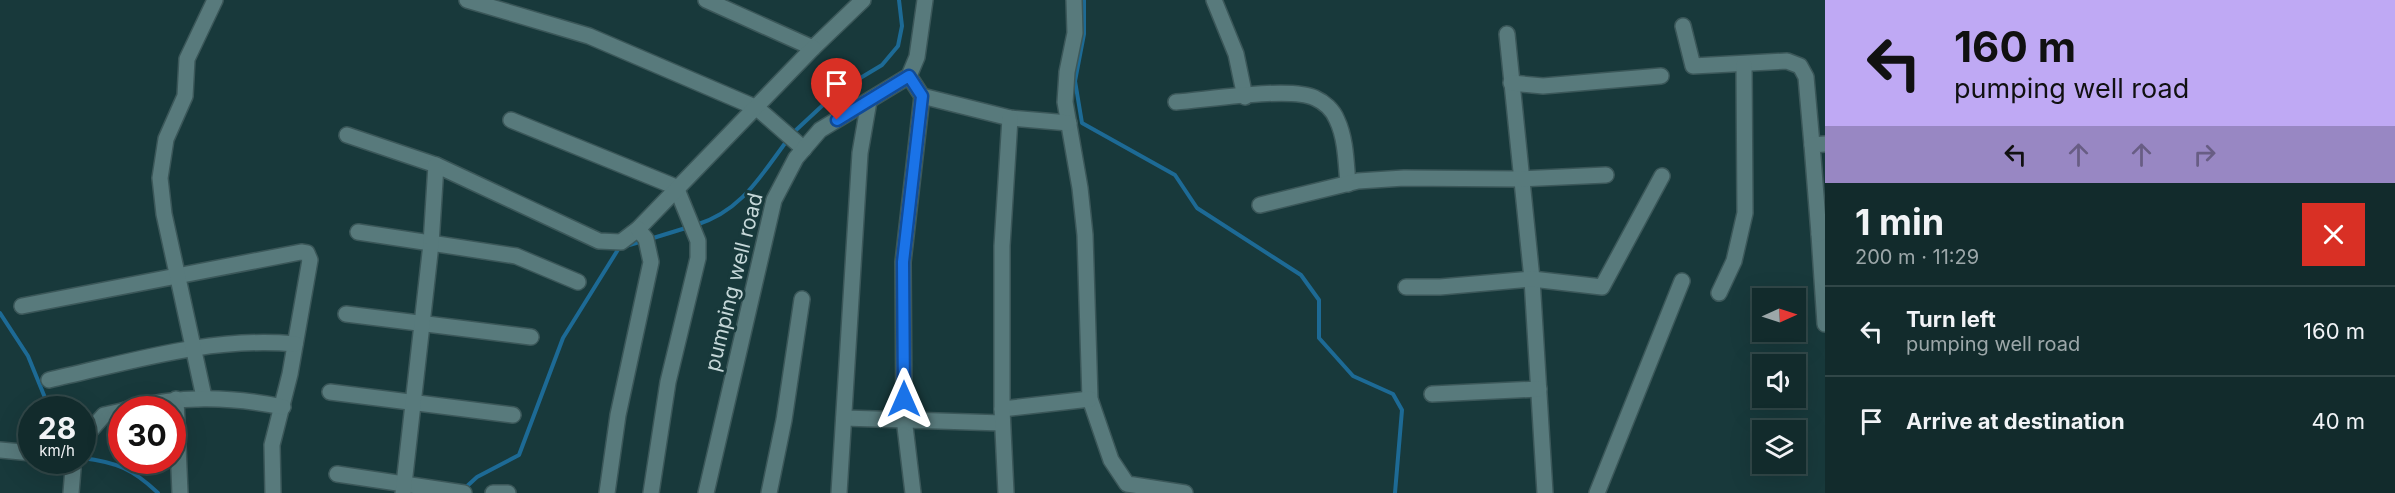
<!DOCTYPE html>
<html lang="en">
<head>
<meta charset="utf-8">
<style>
  :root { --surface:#122b2c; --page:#1f3738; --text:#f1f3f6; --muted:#9ca7a9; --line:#314748 }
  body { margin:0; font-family:Inter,sans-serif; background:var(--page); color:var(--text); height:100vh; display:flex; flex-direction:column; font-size:22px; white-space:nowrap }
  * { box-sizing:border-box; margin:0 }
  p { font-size:20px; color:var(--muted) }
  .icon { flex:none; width:33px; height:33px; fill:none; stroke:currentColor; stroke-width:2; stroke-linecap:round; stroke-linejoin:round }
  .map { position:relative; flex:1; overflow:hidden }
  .drawer { display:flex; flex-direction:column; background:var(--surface); width:570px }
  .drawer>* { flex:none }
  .guide { background:#bfa9f4; color:#111; overflow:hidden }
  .needle { width:39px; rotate:87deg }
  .controls { position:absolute; left:1752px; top:288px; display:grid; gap:12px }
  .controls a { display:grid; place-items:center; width:54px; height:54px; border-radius:0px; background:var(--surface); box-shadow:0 6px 24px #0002,0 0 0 2px var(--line); font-size:30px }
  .speed { position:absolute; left:18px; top:396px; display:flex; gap:12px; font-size:30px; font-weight:700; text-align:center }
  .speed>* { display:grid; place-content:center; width:78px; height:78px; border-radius:50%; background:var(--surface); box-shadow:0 6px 24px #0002,0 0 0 2px var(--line); line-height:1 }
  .speed small { font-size:15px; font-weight:400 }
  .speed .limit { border:9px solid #d22; background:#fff; color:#111 }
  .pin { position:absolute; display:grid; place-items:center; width:51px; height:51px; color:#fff; margin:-62px -26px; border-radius:50% 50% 50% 0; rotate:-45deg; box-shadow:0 0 6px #0007 }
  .pin .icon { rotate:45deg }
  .me { position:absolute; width:66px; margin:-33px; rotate:0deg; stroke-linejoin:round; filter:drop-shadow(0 0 4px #0008) }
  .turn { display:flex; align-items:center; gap:21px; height:126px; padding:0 30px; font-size:27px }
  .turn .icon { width:78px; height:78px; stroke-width:2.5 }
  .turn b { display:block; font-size:42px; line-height:51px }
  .lanes { display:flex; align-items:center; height:57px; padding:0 30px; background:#0003; justify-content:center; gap:30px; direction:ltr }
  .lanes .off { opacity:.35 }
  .round { display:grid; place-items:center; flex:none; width:63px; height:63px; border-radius:0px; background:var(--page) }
  .summary { display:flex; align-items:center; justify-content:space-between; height:102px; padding:0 30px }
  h1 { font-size:36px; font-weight:700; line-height:45px }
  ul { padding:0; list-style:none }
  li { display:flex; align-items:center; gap:18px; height:90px; padding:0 30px; border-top:2px solid var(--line) }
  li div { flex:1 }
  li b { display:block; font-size:22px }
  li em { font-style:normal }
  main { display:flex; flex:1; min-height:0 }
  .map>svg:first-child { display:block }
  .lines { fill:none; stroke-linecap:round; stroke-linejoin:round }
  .stream { stroke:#1d6a95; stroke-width:4 }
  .minor-casing { stroke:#3b5759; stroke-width:18 }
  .minor { stroke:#587a7c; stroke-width:15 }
  .route-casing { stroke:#114b97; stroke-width:15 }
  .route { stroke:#1a73e8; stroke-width:10 }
  .labels { text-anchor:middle; stroke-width:6; stroke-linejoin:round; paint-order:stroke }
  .street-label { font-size:21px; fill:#c5d7d8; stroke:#18393b }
</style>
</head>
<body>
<main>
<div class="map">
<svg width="1825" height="493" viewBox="0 0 1825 493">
  <rect width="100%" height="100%" fill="#18393b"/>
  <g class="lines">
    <g class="stream">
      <path d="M1084,0V34L1075,81L1082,123L1175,175L1197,208L1301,275L1319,300V338L1353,376L1393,394L1402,410L1395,493"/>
      <path d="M795,131L837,92L882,65L898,46L902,26L899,0"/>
      <path d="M696,225C741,211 760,177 786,142"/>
      <path d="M650,239L689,227"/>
      <path d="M0,313L28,356L50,410"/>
      <path d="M82,458C116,462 133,469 158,493"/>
      <path d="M465,488L477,477L519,455L563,338L619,248L643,241"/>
    </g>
    <defs>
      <g id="minor">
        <path d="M467,0L589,36L757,108L804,149"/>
        <path d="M706,0L813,48L863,0"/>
        <path d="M1074,0L1075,33L1067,72L1065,102L1080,188L1085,235L1090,399L1111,460L1127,484L1185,493"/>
        <path d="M1214,0L1236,54L1245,97"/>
        <path d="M1683,26L1693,66L1787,61L1800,66L1806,77L1812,145"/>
        <path d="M1507,34L1532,279L1545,493"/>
        <path d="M909,76L922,96L903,262L904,418L913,493"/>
        <path d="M1511,83L1543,86L1661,76"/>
        <path d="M922,96L1010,118L1069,123"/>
        <path d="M1176,102C1206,100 1291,86 1315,98C1324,102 1333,110 1337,120C1346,139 1346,163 1348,184"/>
        <path d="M511,120L676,187L698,241V258L668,382L651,493"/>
        <path d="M347,135L436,165"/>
        <path d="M1260,205L1358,181L1404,178L1521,179L1606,175"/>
        <path d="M358,232L516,256L578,282"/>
        <path d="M1825,233L1819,234L1825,324"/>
        <path d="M1819,234L1812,145L1825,144"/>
        <path d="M1406,287H1440L1532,279L1602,287L1662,176"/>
        <path d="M1719,293L1734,261L1745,213L1744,65"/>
        <path d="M22,306L301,252L307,253L310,260L290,374L272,445L273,493"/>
        <path d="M346,314L531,337"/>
        <path d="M49,380C130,362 211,336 295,344"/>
        <path d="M330,392L513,415"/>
        <path d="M1432,394L1539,389"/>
        <path d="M204,397L164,214L160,178L166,139L185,96L187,59L215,0"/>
        <path d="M176,399L180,493"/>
        <path d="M1002,409L1090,399"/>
        <path d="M125,410C179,395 229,396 283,407"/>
        <path d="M844,418L1002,423"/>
        <path d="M82,440L104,415L122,411"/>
        <path d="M0,450L32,453"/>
        <path d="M70,460L73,469L71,493"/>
        <path d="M337,474L464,493"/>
        <path d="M403,493L431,244L436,165L599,241L621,242L638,229L813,48"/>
        <path d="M493,493H508"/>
        <path d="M607,493L618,415L651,262L646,239L638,229"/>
        <path d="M706,493L774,200L796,158L820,130L909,76L917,57L925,0"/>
        <path d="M769,493L784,420L802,299"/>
        <path d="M839,493L860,153L869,101"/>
        <path d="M1006,493L1002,409V246L1010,118"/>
        <path d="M1597,493L1682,281"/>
      </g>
    </defs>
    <use href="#minor" class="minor-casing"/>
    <use href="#minor" class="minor"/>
  </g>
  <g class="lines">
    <defs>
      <path id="route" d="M837,120L909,76L922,96L903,262L904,399"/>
    </defs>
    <use href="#route" class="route-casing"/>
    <use href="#route" class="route"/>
  </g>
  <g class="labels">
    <g class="street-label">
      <text transform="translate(734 282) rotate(-76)" y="7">pumping well road</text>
    </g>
  </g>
</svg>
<div class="controls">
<a><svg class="needle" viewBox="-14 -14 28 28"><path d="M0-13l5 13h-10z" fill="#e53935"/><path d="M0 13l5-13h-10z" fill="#9ca7a9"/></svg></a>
<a><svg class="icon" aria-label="sound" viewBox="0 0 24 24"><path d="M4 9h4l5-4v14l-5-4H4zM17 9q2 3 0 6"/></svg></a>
<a><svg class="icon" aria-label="layers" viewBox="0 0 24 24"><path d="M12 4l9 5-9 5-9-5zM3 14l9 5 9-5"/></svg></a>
</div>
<div class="speed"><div>28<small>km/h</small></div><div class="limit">30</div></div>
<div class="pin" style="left:837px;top:120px;background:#d93025"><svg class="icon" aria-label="arrive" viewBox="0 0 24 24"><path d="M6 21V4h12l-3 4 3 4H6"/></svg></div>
<svg class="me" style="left:904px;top:399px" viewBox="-20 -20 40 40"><path d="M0-17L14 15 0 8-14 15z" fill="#1a73e8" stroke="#fff" stroke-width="4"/></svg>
</div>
<section class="drawer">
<div class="guide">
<div class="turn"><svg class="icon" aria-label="left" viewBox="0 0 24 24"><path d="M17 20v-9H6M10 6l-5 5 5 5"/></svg><div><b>160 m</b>pumping well road</div></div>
<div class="lanes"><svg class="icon" aria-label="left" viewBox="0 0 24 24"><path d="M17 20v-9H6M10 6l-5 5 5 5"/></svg><svg class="icon off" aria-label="ahead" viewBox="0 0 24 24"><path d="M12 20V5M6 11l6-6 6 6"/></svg><svg class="icon off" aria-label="ahead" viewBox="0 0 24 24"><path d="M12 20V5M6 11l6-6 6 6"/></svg><svg class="icon off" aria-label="right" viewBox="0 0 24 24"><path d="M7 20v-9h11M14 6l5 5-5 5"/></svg></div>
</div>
<div class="summary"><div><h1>1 min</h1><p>200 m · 11:29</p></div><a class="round" style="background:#d93025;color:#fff"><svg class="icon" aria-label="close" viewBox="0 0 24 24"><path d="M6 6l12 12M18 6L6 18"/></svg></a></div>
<ul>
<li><svg class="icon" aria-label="left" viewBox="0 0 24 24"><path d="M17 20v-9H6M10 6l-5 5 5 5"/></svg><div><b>Turn left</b><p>pumping well road</p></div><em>160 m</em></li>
<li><svg class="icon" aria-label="arrive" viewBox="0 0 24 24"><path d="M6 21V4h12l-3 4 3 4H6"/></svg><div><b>Arrive at destination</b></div><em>40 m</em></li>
</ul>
</section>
</main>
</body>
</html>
